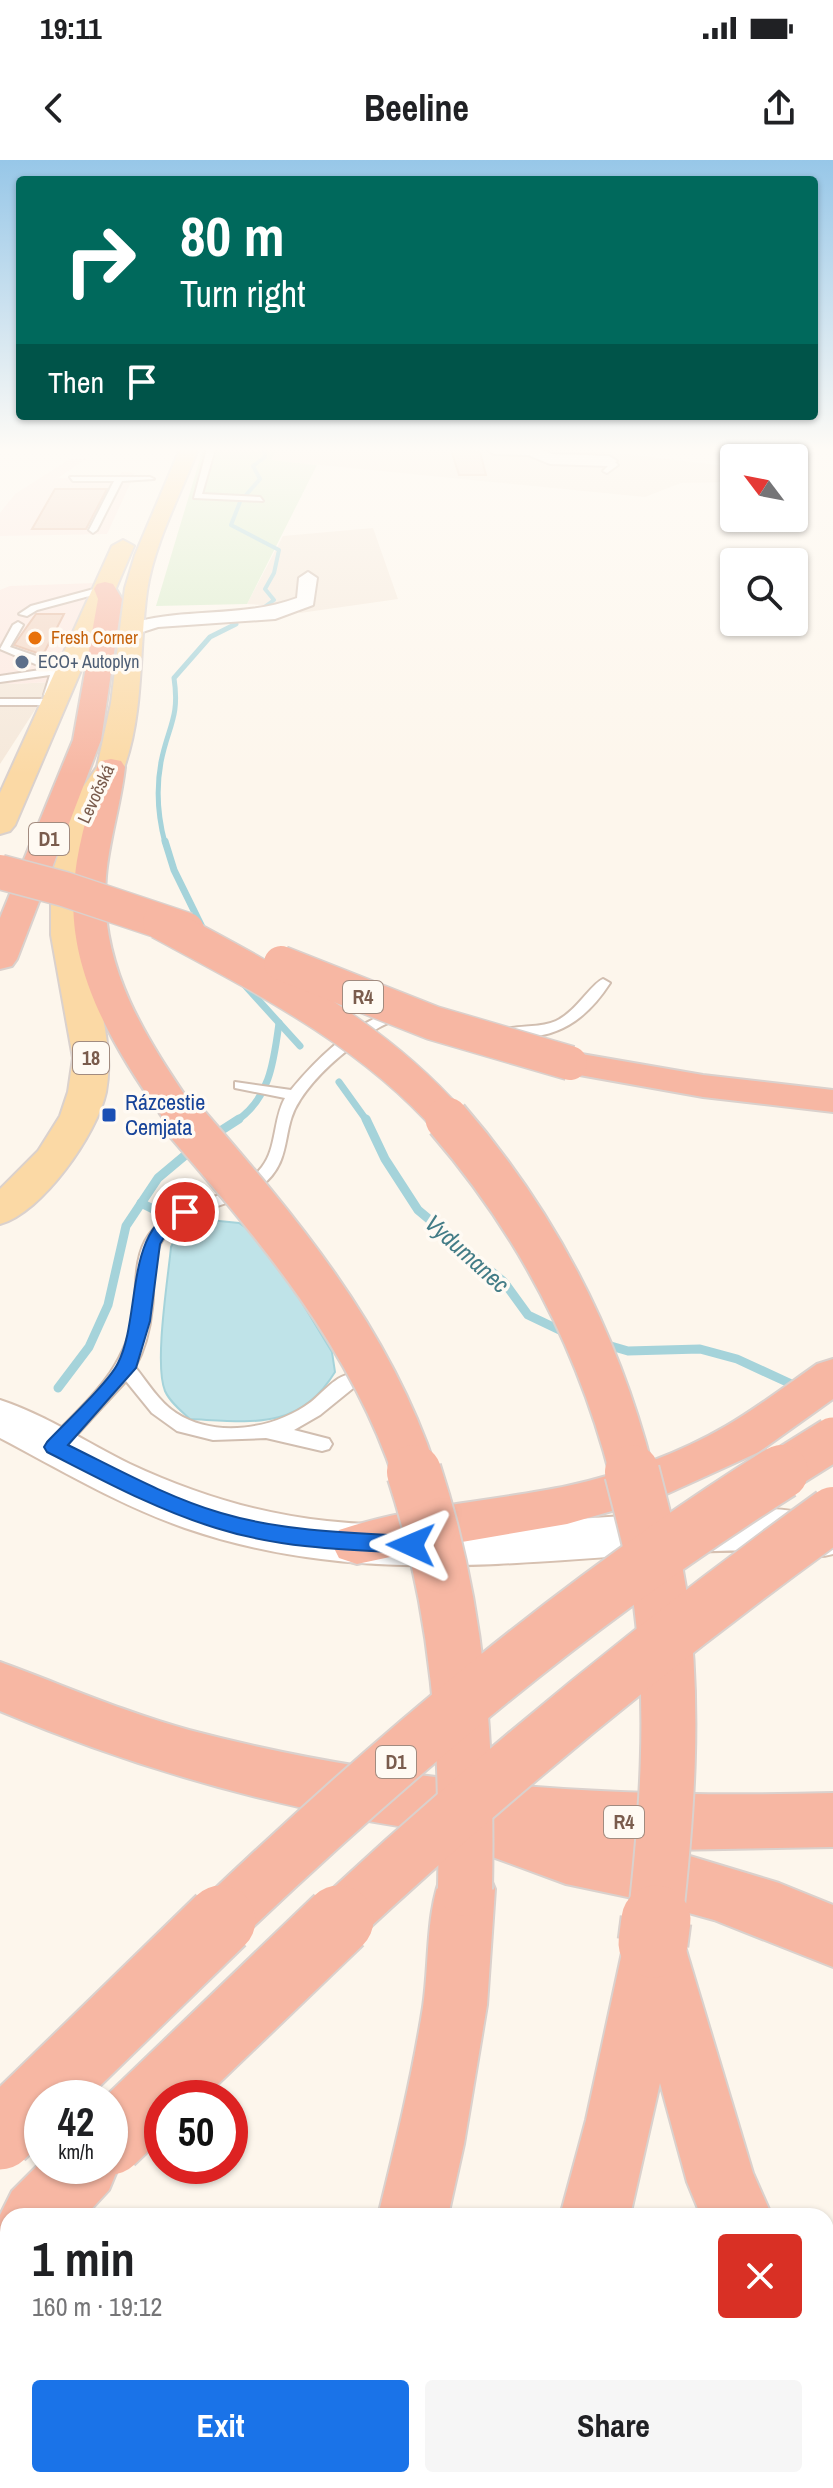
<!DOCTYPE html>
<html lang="en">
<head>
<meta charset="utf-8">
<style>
  :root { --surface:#fff; --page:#f6f6f6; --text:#202124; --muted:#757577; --accent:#1a73e8 }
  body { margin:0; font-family:"Archivo Narrow",sans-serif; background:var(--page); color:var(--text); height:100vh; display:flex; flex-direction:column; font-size:30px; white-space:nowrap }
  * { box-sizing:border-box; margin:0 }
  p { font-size:26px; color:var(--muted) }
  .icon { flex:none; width:44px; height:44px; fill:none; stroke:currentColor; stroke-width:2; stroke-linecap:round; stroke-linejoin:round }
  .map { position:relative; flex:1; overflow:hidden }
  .side { position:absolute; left:0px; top:2048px; width:834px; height:280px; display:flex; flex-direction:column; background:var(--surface); border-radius:24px 24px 0 0; box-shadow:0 2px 6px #0004 }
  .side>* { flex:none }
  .top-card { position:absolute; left:16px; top:16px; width:802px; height:244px; border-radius:8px; box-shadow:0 2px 6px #0004; background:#00695c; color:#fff; overflow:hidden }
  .needle { width:52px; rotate:302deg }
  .tools { position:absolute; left:720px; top:284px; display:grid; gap:16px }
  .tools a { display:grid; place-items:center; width:88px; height:88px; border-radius:8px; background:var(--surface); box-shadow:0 2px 6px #0004; font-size:40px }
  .speed { position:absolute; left:24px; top:1920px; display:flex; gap:16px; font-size:40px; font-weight:700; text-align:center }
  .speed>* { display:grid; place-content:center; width:104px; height:104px; border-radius:50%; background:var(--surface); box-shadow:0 2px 6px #0004; line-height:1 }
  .speed small { font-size:20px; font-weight:400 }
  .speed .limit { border:12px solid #d22; background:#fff; color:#111 }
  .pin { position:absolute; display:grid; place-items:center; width:68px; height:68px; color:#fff; margin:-34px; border:4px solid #fff; border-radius:50%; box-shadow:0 2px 8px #0007 }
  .me { position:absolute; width:88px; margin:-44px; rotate:271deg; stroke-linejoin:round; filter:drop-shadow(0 0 6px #0008) }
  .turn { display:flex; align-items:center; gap:28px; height:168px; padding:0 32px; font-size:36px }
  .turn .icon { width:104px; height:104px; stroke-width:2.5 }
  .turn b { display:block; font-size:56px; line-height:68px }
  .then { display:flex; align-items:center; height:76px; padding:0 32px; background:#0003; gap:16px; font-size:30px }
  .round { display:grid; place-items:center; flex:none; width:84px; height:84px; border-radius:8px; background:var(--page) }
  .overview { display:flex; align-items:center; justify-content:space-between; height:136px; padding:0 32px }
  h1 { font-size:48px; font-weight:700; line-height:60px }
  .primary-button { display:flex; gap:16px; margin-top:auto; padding:16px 32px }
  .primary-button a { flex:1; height:92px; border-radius:8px; background:var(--accent); color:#fff; font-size:32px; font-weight:700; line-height:92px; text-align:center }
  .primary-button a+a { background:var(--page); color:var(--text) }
  .status { display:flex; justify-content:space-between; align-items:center; height:56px; padding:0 40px; background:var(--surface); direction:ltr }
  .status svg { height:22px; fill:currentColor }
  header { display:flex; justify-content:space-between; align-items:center; height:104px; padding:0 32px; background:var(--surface); font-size:36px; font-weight:700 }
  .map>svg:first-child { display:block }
  .residential { fill:#f5e8da }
  .commercial { fill:#fde8e0 }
  .green { fill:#d8ecc9 }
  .water { fill:#bfe3e8; stroke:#a5d3da; stroke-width:2 }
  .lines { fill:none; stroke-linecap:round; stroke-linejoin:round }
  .stream-far3 { stroke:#a5d3da; stroke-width:4 }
  .stream-far2 { stroke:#a5d3da; stroke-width:5 }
  .stream-far1 { stroke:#a5d3da; stroke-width:7 }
  .stream { stroke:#a5d3da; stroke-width:9 }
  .building { fill:#f3d5c3; stroke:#e6bba3; stroke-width:2 }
  .service-casing { stroke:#d1beb0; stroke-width:4 }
  .minor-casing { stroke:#d1beb0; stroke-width:4 }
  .secondary-casing { stroke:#d6c0b0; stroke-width:4 }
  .primary-casing { stroke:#dad1cd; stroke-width:4 }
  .motorway-casing { stroke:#dad1cd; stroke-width:4 }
  .service { fill:#fff; fill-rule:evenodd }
  .minor { fill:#fff; fill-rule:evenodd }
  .secondary { fill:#fff; fill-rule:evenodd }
  .primary { fill:#fbd9a5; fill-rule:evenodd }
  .motorway { fill:#f7b7a3; fill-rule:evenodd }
  .motorway-bridge-far3-casing { stroke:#dad1cd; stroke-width:37; stroke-linecap:butt }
  .motorway-bridge-far2-casing { stroke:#dad1cd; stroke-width:47; stroke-linecap:butt }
  .motorway-bridge-far1-casing { stroke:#dad1cd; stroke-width:58; stroke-linecap:butt }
  .motorway-bridge-casing { stroke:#dad1cd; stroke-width:73; stroke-linecap:butt }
  .motorway-bridge-far3 { stroke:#f7b7a3; stroke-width:34 }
  .motorway-bridge-far2 { stroke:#f7b7a3; stroke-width:43 }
  .motorway-bridge-far1 { stroke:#f7b7a3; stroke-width:54 }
  .motorway-bridge { stroke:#f7b7a3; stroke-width:69 }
  .route { fill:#1a73e8; stroke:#114b97; stroke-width:2 }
  .food-dot { fill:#e8710a; stroke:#fffaf3; stroke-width:3 }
  .service-dot { fill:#5c6f8a; stroke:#fffaf3; stroke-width:3 }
  .transit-dot { fill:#1a4fb4; stroke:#fffaf3; stroke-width:3 }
  .labels { text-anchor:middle; stroke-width:7; stroke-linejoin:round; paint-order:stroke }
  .far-food-label { font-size:18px; fill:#c56008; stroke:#fffaf3; text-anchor:start }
  .far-service-label { font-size:18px; fill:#4e5e75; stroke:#fffaf3; text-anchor:start }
  .far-street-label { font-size:18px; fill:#7a5c4d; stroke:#fffaf3 }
  .shield { fill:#fffaf3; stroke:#a28b7f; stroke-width:2 }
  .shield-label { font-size:20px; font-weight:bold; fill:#7a5c4d }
  .transit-label { font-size:22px; fill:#164399; stroke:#fffaf3; text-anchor:start }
  .water-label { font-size:24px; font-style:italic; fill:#437c86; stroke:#fffaf3 }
</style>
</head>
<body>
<div class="status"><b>19:11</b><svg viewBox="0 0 49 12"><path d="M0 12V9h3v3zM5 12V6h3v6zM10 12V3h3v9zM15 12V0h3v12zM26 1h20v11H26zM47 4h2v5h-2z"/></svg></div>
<header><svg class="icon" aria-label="back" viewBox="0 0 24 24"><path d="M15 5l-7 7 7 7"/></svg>Beeline<svg class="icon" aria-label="share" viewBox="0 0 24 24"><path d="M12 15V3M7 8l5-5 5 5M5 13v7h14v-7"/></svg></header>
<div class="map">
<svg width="833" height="2328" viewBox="0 0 833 2328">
  <rect width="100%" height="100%" fill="#fdf6ec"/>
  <g class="residential">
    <path d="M277,289H585L734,307V322L681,323L645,337L270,300Z"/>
    <path d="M373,368L398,439L300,453L294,447L247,444L283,376Z"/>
    <path d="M0,516L10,524L53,522L0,604Z"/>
  </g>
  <g class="commercial">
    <path d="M70,299H86L58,318H118L122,312L135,313L107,374L0,376V353L15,334Z"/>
    <path d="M96,423L53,522L9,524L0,516V430L10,426Z"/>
  </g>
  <path class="green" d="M203,289H277L271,300L317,305L247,444L156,446Z"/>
  <path class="water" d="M209,1060L239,1063L251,1071L289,1121L332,1192L335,1212C299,1271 251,1262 190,1259C181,1251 170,1242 165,1231C154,1204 168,1119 171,1087C178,1070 192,1064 209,1060Z"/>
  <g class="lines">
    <g class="stream-far3">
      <path d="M246,335L260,319L253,306L265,297L264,289"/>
      <path d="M240,342L231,365L279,390L274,413L265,429L274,440L256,453"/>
    </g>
    <path class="stream-far2" d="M165,683C158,657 156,629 161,602C168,566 180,558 174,518L210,477L236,464"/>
    <g class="stream-far1">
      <path d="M165,681L174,710L202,767"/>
      <path d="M241,821L300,886"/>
      <path d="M339,922L367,961"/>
      <path d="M236,961C270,939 274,900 279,863"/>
    </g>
    <g class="stream">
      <path d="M366,959L385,999L418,1050L504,1122L528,1155L570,1175"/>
      <path d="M211,977L239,959"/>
      <path d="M141,1043L153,1049"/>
      <path d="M604,1184L628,1191L700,1189L737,1199L800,1228"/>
      <path d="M58,1228L89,1187L108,1145L126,1066L158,1018L195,987"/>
    </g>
  </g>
  <g class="building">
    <path d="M451,290L480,292L486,315H459Z"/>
    <path d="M55,329H107L86,369H32Z"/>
    <path d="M36,454H64L45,491L40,494L14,485Z"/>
  </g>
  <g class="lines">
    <defs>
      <g id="service">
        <path d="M207,289H215L202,334L260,337L263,341L194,338Z"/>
        <path d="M606,299H612L618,305L607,313L603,311L609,305Z"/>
        <path d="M70,317H150L154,319L122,321L97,370L93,373L89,370L114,321H73Z"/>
        <path d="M105,426L108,431L37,450L27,456L19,454L31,446Z"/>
        <path d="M18,462L23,465L10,487L53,502L62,517L53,537L44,535L50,515L0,522V516L47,509L0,489L13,465Z"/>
        <path d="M0,539H46L51,542L46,545H0Z"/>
        <path d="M603,819L610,823C590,854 564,876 525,877C516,877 508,877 501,872C511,864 539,869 556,861C577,851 591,824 603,819Z"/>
        <path d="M400,849L407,853C399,860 385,863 375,870C348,888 318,912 300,940C280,969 294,1001 261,1026C230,1049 182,1047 161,1082C150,1102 155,1127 152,1148C150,1168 145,1189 135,1207C148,1223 159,1242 176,1253C216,1279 275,1269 311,1242C324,1232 340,1210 357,1215L359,1220L357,1225L320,1255L294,1270L329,1279L332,1284L329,1289L322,1291L266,1278L213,1280L177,1271L152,1253L126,1221L61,1292H47L44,1287L47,1282C84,1245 123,1212 133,1159C138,1131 132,1099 149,1075C176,1036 233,1044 262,1007C277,988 273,959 285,938L235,928V922L291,930C319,896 357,860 400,849Z"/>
      </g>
      <g id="minor">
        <path d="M487,289H539L552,294L609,296L617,301L609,306L550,304L528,295L494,294Z"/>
        <path d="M308,412L317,418L313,445L275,459L158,467L130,476L120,470L123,466C180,446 241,459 297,438L299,418Z"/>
      </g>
      <path id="secondary" d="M0,1240C46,1255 87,1283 130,1304C192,1333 258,1354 327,1361C431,1372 536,1361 641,1355C701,1351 774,1340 833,1360V1394C815,1400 793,1393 773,1391C743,1390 713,1391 683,1392C510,1402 353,1426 185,1368C119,1345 61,1310 0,1278Z"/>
      <g id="primary">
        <path d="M180,289H198C181,334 154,383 147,431C139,488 144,550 125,605C122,614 114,621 109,630C101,646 85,699 83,717C74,789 119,864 106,932C97,974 42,1053 0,1064V1029L38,991L60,956L68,932L73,898L51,775V716L80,631L97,607L111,543L125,428L135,395Z"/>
        <path d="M123,380L134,386L15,665L10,671L0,674V633L112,386Z"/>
      </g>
      <g id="motorway">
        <path d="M105,422L113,424L122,439L101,580L17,799L12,806L0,809V758L73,580L98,439L94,429L97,424Z"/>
        <path d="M111,599L121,601L125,607C121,644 109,680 106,716C98,808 148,881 197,953L191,961L178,965L165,961C114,888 63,808 75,715C79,678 92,643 97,607L101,601Z"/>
        <path d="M570,892L703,915L833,930V952L703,937L557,911L552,903L557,895Z"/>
        <path d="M833,1199V1239L759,1292L660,1337L567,1364L456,1383L357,1404L339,1398L332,1384L339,1370C413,1345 491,1342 567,1326C621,1314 678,1294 726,1266C757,1248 787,1225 817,1204Z"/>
        <path d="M0,1502C63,1525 124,1552 189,1570C400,1626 615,1639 833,1633V1687L670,1690L779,1723L833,1745V1807L714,1760L642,1740L566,1724L476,1691L470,1676C307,1657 151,1615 0,1551Z"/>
        <path d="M465,1700L486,1708L495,1729L487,1845L464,1984L448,2056H378C395,1987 412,1917 423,1847C430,1801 425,1751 444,1708Z"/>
        <path d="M653,1752L675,1761L684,1783L753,2013L772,2056H701L687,2022L660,1923L630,2056H560L586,1960L623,1788L622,1783L631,1761Z"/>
        <path d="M110,1984L119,2006L109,2030L85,2056H8V2128L0,2131V2055L12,2031L42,2001V2006H110Z"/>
        <path d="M826,2147L833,2150V2228L826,2225Z"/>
        <path d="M294,2320H372L369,2328H291Z"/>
        <path d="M469,2320H548L544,2328H466Z"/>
      </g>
    </defs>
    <use href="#service" class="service-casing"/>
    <use href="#minor" class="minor-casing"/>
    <use href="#secondary" class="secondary-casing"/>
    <use href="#primary" class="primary-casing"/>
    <use href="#motorway" class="motorway-casing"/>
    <use href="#service" class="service"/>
    <use href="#minor" class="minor"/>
    <use href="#secondary" class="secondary"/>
    <use href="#primary" class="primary"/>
    <use href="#motorway" class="motorway"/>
    <defs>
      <g id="motorway-bridge-far3">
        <path d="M0,712L64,729L187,770"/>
        <path d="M160,762C262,817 371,872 449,961"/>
        <path d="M281,803L433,863L570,903"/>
        <path d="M178,953L185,961"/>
      </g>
      <g id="motorway-bridge-far2">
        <path d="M183,959C277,1068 369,1175 415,1314"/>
        <path d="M447,959C537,1063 598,1181 632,1314"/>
        <path d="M777,1314L833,1279"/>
      </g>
      <g id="motorway-bridge-far1">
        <path d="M414,1312C459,1449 468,1586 465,1729"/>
        <path d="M632,1312C643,1355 655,1399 661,1444C675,1548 667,1657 655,1762"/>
        <path d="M219,1762C393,1596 577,1440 781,1312"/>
        <path d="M336,1762C494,1615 659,1480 833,1354"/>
      </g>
      <g id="motorway-bridge">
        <path d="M653,1783L656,1760"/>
        <path d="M0,1975L221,1760"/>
        <path d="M110,1980L339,1760"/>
      </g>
    </defs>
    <use href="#motorway-bridge-far3" class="motorway-bridge-far3-casing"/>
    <use href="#motorway-bridge-far2" class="motorway-bridge-far2-casing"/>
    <use href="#motorway-bridge-far1" class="motorway-bridge-far1-casing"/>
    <use href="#motorway-bridge" class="motorway-bridge-casing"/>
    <use href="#motorway-bridge-far3" class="motorway-bridge-far3"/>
    <use href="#motorway-bridge-far2" class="motorway-bridge-far2"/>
    <use href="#motorway-bridge-far1" class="motorway-bridge-far1"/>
    <use href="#motorway-bridge" class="motorway-bridge"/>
  </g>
  <linearGradient id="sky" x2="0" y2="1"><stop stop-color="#97c7e8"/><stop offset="0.47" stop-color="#fefbf6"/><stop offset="1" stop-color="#fefbf6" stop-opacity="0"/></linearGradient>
  <rect width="833" height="615" fill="url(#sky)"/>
  <path class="route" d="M185,1046L193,1052L191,1056L166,1074L160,1084L150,1161L136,1208L68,1285C117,1309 167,1337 221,1353C282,1371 347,1373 411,1376L418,1379L421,1385L418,1391L411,1393C345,1390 279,1388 216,1368C157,1350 102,1320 47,1292L44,1287L47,1282C64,1264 109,1222 118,1203C142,1156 123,1063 185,1046Z"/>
  <circle class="food-dot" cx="35" cy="478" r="8"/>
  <circle class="service-dot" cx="22" cy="502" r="8"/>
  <rect class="transit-dot" x="101" y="947" width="16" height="16" rx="4"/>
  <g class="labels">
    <g class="far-food-label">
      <text x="51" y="484">Fresh Corner</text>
    </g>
    <g class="far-service-label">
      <text x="38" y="508">ECO+ Autoplyn</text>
    </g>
    <g class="far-street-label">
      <text transform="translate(96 634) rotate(-65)" y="6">Levočská</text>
    </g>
    <g class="shield">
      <rect x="29" y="663" width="40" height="32" rx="6"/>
      <rect x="343" y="821" width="40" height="32" rx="6"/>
      <rect x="73" y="882" width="36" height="32" rx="6"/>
      <rect x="376" y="1586" width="40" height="32" rx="6"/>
      <rect x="604" y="1646" width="40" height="32" rx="6"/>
    </g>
    <g class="shield-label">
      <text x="49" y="686">D1</text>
      <text x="363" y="844">R4</text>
      <text x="91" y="905">18</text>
      <text x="396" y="1609">D1</text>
      <text x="624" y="1669">R4</text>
    </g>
    <g class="transit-label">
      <text x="125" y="950">Rázcestie<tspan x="125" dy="25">Cemjata</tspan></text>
    </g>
    <g class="water-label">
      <text transform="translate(467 1094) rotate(42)" y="8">Vydumanec</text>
    </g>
  </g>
</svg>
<div class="tools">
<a><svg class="needle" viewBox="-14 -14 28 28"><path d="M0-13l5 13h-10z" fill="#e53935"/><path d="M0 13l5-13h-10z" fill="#757577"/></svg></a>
<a><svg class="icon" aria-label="search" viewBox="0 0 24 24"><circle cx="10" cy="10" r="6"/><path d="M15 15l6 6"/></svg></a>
</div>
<div class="speed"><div>42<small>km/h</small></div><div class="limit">50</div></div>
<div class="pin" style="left:185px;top:1052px;background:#d93025"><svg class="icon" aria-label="arrive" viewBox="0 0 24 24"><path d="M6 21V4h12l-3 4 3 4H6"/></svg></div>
<svg class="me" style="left:411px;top:1385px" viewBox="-20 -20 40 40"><path d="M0-17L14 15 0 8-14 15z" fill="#1a73e8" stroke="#fff" stroke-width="4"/></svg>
<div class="top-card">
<div class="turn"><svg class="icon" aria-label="right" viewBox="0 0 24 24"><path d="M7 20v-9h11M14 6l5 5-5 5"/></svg><div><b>80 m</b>Turn right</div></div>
<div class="then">Then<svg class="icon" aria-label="arrive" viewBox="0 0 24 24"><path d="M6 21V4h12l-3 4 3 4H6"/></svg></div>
</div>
<section class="side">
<div class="overview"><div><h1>1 min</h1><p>160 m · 19:12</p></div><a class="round" style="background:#d93025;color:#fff"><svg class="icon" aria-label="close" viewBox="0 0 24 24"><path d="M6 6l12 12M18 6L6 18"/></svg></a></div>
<div class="primary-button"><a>Exit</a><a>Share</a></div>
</section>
</div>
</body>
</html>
